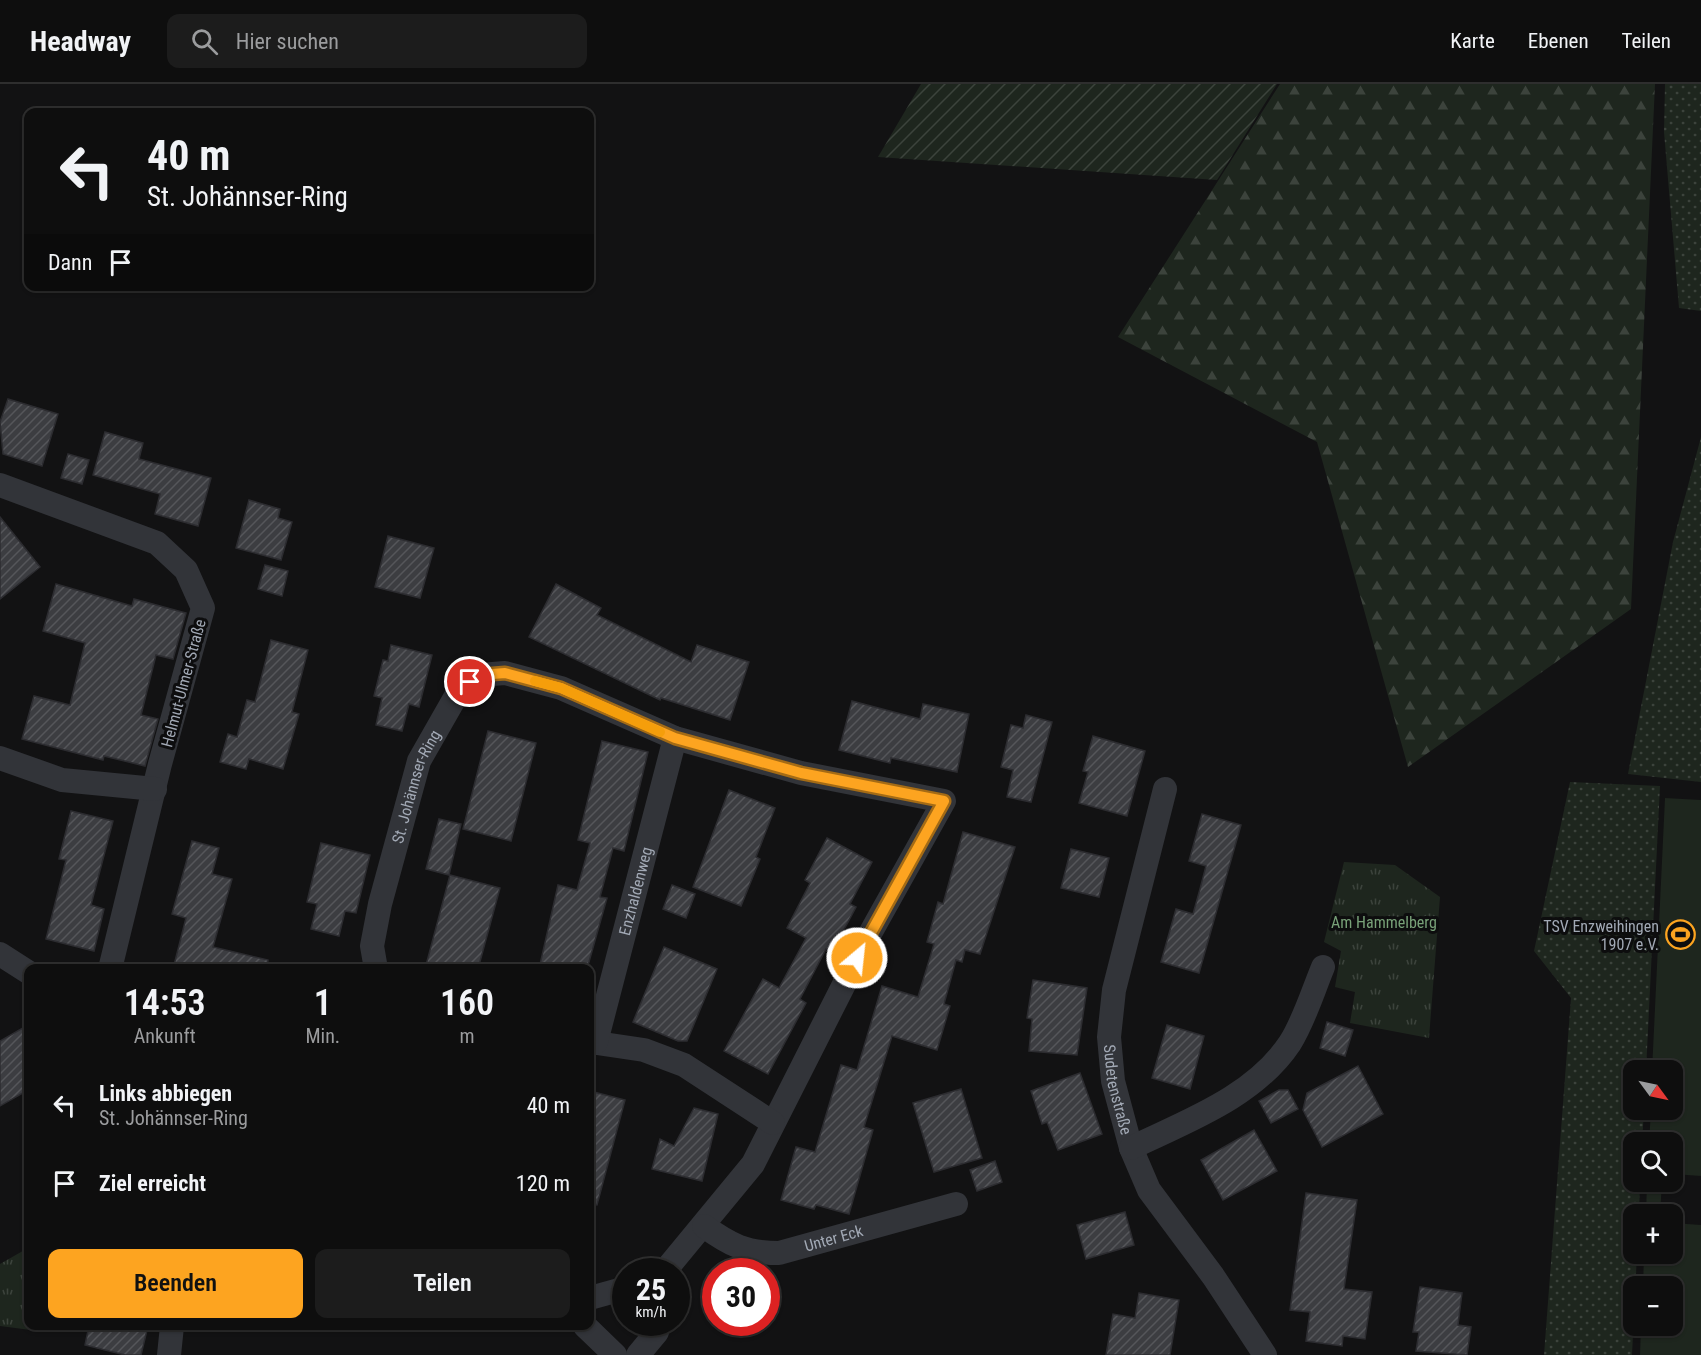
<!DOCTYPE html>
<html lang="de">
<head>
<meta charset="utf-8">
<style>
  :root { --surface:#0e0e0e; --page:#1c1c1c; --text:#f1f3f6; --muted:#9b9c9e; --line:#2e2e2e; --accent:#fda420 }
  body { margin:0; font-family:"Roboto Condensed",sans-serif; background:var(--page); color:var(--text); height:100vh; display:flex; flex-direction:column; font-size:22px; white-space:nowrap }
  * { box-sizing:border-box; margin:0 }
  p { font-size:20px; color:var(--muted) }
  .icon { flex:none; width:33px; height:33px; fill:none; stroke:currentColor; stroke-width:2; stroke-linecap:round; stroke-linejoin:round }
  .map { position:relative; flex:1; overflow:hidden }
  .details { position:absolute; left:24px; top:880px; width:570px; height:366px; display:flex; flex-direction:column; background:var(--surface); border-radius:12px; box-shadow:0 2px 4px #0004,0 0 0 2px var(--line) }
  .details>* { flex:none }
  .hud { position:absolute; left:24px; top:24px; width:570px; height:183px; border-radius:12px; box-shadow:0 2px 4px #0004,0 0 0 2px var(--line); background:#0e0e0e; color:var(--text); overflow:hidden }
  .needle { width:39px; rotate:123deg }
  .buttons { position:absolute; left:1623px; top:976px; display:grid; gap:12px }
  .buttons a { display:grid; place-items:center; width:60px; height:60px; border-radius:12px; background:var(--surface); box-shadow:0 2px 4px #0004,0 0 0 2px var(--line); font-size:30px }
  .speed { position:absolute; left:612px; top:1174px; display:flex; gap:12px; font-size:30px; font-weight:700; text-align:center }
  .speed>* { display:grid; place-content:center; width:78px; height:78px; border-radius:50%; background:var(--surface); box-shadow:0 2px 4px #0004,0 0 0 2px var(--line); line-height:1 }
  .speed small { font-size:15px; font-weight:400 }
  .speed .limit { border:9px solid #d22; background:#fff; color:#111 }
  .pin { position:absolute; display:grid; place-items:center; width:51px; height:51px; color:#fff; margin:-26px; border:3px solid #fff; border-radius:50%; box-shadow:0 2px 6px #0007 }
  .me { position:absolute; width:66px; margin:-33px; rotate:28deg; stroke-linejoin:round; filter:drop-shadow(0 0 4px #0008) }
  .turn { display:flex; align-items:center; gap:21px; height:126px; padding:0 24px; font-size:27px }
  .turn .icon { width:78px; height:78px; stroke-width:2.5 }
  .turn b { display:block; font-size:42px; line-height:51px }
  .then { display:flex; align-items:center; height:57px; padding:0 24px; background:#0003; gap:12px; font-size:22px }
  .eta { display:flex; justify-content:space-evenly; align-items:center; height:102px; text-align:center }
  .eta b { font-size:36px; font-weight:600; line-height:42px }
  .primary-button { display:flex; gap:12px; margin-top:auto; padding:12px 24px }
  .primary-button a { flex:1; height:69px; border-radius:12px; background:var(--accent); color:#111; font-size:24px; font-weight:600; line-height:69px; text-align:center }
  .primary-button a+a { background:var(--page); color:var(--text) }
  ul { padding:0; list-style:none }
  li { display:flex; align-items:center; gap:18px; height:78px; padding:0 24px }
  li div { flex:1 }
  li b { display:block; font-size:22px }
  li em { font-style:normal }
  header { display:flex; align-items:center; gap:36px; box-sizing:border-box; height:84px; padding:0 30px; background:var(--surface); border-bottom:2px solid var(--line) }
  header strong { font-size:28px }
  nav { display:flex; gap:33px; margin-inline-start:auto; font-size:21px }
  .search { width:420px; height:54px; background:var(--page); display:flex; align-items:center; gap:15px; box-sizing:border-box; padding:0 21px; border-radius:12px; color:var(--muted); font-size:22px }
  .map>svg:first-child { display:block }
  .grass { fill:url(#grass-dots) }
  .forest { fill:url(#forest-firs) }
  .park { fill:url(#park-tufts) }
  .garden { fill:url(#garden-furrows) }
  .pitch { fill:#1e261e }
  .building { fill:url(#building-hatch); stroke:#2c2c30; stroke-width:1.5 }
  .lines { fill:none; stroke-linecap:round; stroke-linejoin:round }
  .street { stroke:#323439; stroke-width:24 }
  .route-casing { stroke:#a46b15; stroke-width:15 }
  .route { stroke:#fda420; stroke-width:10 }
  .slow { stroke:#f59e0b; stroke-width:10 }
  .labels { text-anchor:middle; stroke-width:6; stroke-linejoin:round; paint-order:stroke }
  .street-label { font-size:16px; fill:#a2a9b5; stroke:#0d0d0e }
  .park-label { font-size:16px; fill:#78a178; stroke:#0d0d0e }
  .poi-label { font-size:16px; fill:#a2a9b5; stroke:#0d0d0e; text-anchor:end }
</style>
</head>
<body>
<header>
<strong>Headway</strong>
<div class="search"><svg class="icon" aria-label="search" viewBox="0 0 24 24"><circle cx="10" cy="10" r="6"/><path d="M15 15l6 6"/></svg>Hier suchen</div>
<nav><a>Karte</a><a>Ebenen</a><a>Teilen</a></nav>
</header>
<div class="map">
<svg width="1701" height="1271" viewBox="0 0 1701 1271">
  <defs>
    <pattern id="grass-dots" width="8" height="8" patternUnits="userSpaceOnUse" patternTransform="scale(1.5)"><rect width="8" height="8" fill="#1e261e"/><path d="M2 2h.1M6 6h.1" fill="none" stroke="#3c433c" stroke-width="1.8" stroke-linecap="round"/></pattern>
    <pattern id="forest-firs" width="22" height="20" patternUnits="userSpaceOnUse" patternTransform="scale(1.5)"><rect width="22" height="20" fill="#1e261e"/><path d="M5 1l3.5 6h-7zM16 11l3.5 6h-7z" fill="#3c433c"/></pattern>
    <pattern id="park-tufts" width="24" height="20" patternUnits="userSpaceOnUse" patternTransform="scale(1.5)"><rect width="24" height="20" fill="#1e261e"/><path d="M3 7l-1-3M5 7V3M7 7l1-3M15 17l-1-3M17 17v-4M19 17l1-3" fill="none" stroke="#3c433c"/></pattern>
    <pattern id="garden-furrows" width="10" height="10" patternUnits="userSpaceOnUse" patternTransform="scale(1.5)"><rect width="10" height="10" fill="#1e261e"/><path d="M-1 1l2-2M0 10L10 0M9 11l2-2" fill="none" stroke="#3c433c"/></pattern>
    <pattern id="building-hatch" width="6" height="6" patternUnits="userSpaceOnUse" patternTransform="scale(1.5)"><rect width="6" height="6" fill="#3c3d41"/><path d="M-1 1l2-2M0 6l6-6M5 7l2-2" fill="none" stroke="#55565a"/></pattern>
  </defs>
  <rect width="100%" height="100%" fill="#121213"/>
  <g class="grass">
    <path d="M1665,0H1701V227L1679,224L1664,48Z"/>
    <path d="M1701,353V698L1628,690L1673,458Z"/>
    <path d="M1570,698L1660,702L1646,987H1634V1026H1644L1642,1059H1634V1098H1640L1639,1131H1634V1170H1637L1632,1271H1544L1571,914L1534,867Z"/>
  </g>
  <path class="forest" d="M1280,0H1655L1631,525L1408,683L1317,358L1118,253Z"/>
  <g class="park">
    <path d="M1344,778L1395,781L1440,813L1429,954L1350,939L1355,908L1335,903L1341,867L1324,858Z"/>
    <path d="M28,1164V1242H35L31,1246L0,1242V1180Z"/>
  </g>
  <path class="garden" d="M921,0H1277L1217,96L878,73Z"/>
  <g class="pitch">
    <path d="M1665,714L1701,716V1092L1673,1090L1672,1059H1649L1651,1026H1672V987H1652Z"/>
    <path d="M1647,1098H1662L1660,1131H1646Z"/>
    <path d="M1673,1139L1701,1141V1271H1640L1641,1242H1672V1203H1643L1644,1170H1672Z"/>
  </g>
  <g class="building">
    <path d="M8,315L58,330L42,382L3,370L0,338Z"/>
    <path d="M105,348L143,359L139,375L211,394L198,442L155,430L160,410L93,391Z"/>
    <path d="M68,370L89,376L82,400L61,394Z"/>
    <path d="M249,416L280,425L278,434L292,438L281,476L236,464Z"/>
    <path d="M0,433L40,483L0,515Z"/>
    <path d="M388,452L434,464L420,514L375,503Z"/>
    <path d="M265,481L288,487L282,512L258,505Z"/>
    <path d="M56,500L132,522L134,515L186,529L173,575L156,571L141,631L158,635L145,682L104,672L103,676L22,655L34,612L70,621L85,559L43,547Z"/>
    <path d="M556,500L601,524L597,531L691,578L697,561L749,578L730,636L661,614L660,616L529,553Z"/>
    <path d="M271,556L308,566L292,628L299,630L283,685L249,675L246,685L220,678L228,650L237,653L247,616L255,618Z"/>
    <path d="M391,561L432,571L419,623L409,620L402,647L376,641L382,614L374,612L383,576L388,577Z"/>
    <path d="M852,617L920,635L923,620L969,630L957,688L891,674L890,679L839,666Z"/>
    <path d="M1026,631L1052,638L1031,718L1007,713L1013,686L1001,683L1011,641L1023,644Z"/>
    <path d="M488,647L536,659L511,757L463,745Z"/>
    <path d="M1093,652L1145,667L1127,732L1079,719L1088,688L1083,687Z"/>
    <path d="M602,657L648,668L624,767L613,764L600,813L607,814L587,885H539L558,801L577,806L590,759L578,756Z"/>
    <path d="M729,706L775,724L756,773L760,775L741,822L693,803Z"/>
    <path d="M71,727L113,737L91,821L104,825L94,867L46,855L66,776L59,775Z"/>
    <path d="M1202,730L1241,741L1199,889L1161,878L1176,825L1193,830L1200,805L1206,782L1189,777Z"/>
    <path d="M439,735L461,740L449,791L426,785Z"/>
    <path d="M963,748L1015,763L980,870L965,866L962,878L956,876L944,920L950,922L937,966L892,952L864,1043L873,1046L849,1130L816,1121L814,1125L781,1116L796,1063L815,1068L841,981L857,986L882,902L918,913L934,860L927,858L938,818L943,820Z"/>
    <path d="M827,754L872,778L850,820L856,823L832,868L826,865L800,915L806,919L768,990L724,967L763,895L779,904L806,854L787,844L810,799L805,796Z"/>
    <path d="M192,757L219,764L212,790L232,795L213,863L268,876L267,885H173L186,834L172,830Z"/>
    <path d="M321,759L370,771L356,829L345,827L339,852L311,845L317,820L307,818Z"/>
    <path d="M1071,765L1109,774L1099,813L1061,804Z"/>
    <path d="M450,791L500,804L478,885H425Z"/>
    <path d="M672,801L695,810L686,834L663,825Z"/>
    <path d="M664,863L717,885L687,957H678L633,938Z"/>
    <path d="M1033,896L1087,904L1077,971L1029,967L1032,935L1027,934Z"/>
    <path d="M1327,938L1353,946L1345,972L1320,964Z"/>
    <path d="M28,941V1006L0,1022V957Z"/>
    <path d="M1167,941L1204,952L1190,1005L1152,994Z"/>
    <path d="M1358,982L1383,1030L1322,1063L1303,1026L1307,1009Z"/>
    <path d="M1080,989L1102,1050L1058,1066L1047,1038L1042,1040L1031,1007Z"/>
    <path d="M961,1005L982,1074L934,1088L913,1019Z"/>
    <path d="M1279,1006H1288L1298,1025L1271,1039L1259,1017Z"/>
    <path d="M590,1007L625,1016L597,1121L590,1120Z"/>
    <path d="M694,1024L718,1030L702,1097L652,1085L660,1055L674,1062Z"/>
    <path d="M1254,1046L1277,1087L1223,1116L1201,1076Z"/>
    <path d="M995,1077L1002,1098L977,1107L970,1086Z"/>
    <path d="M1306,1109L1357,1116L1344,1205L1372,1208L1365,1255L1343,1252L1342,1262L1306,1257L1310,1228L1290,1226Z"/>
    <path d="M1125,1128L1134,1161L1086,1175L1077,1141Z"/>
    <path d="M1420,1203L1462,1209L1458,1241L1471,1243L1467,1271L1416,1267L1419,1248H1413Z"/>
    <path d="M1139,1209L1179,1216L1170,1271H1106L1113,1230L1135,1234Z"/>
    <path d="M89,1242H148L141,1271H125L85,1261Z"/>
  </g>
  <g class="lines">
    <g class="street">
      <path d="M0,401L157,459L186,486L203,524L160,680L110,885"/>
      <path d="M0,674L62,696L155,705"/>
      <path id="s1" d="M1165,705L1114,906L1109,953L1113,997L1131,1064L1149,1106L1213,1192L1265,1271"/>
      <path d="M0,870L28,888"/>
      <path id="s2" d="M376,885L372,862L380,820L419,677L460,605L480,591L505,589L561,604L675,654L801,689L944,717L867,855L753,1080L664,1188"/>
      <path d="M590,958L644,966L684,981L773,1039"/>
      <path id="s3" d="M596,958L675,654"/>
      <path d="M1131,1064C1187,1037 1254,1013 1290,959C1304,937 1313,907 1323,883"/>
      <path id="s4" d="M704,1142C730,1161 746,1169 779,1169L956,1120"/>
      <path d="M590,1214L626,1204"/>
      <path d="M585,1242L615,1271"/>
      <path d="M169,1271L172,1242"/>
      <path d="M638,1271L657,1248L659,1239"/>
    </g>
  </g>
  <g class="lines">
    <defs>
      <path id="route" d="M470,598L480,591L505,589L561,604L675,654L801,689L944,717L857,874"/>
    </defs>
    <use href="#route" class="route-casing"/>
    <use href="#route" class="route"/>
    <path class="slow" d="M535,597L561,604L660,648"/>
  </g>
  <defs>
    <symbol id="stadium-ring" viewBox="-11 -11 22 22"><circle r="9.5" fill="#0d0d0e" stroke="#fda420" stroke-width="1.5"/><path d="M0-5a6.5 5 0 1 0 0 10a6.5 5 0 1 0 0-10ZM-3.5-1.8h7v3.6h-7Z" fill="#fda420"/></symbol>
  </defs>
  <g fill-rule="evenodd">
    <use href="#stadium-ring" x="1664" y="834" width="33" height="33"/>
  </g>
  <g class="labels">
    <g class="street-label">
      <text transform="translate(183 599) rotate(-75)" y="6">Helmut-Ulmer-Straße</text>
      <text dy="6" stroke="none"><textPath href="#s2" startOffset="189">St. Johännser-Ring</textPath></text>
      <text dy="6" stroke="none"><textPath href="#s3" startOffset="156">Enzhaldenweg</textPath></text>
      <text dy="6" stroke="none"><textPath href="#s1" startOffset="308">Sudetenstraße</textPath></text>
      <text dy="6" stroke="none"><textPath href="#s4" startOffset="138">Unter Eck</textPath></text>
    </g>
    <g class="park-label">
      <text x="1384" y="844">Am Hammelberg</text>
    </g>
    <g class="poi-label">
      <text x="1659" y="848">TSV Enzweihingen<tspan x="1659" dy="18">1907 e.V.</tspan></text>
    </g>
  </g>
</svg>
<div class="buttons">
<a><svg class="needle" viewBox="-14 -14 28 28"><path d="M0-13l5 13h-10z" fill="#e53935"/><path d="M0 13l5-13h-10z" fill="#9b9c9e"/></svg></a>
<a><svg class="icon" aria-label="search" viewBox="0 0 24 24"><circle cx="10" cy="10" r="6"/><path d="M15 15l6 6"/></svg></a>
<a>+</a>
<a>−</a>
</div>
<div class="speed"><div>25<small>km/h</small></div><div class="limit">30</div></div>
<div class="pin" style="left:470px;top:598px;background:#d93025"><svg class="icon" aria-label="arrive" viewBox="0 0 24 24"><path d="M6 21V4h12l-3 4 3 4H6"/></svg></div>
<svg class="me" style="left:857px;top:874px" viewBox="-20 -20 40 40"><circle r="17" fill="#fda420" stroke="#fff" stroke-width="3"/><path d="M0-11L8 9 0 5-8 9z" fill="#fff"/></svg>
<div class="hud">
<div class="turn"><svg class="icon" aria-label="left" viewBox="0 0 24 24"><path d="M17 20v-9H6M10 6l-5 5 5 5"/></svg><div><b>40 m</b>St. Johännser-Ring</div></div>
<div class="then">Dann<svg class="icon" aria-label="arrive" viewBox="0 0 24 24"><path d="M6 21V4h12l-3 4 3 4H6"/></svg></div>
</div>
<section class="details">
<div class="eta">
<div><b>14:53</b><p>Ankunft</p></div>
<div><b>1</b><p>Min.</p></div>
<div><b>160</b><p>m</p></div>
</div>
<ul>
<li><svg class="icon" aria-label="left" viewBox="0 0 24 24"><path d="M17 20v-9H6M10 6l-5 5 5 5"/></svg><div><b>Links abbiegen</b><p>St. Johännser-Ring</p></div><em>40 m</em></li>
<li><svg class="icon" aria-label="arrive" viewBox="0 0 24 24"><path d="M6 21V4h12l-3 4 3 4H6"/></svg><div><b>Ziel erreicht</b></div><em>120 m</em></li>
</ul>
<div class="primary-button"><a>Beenden</a><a>Teilen</a></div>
</section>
</div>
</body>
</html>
